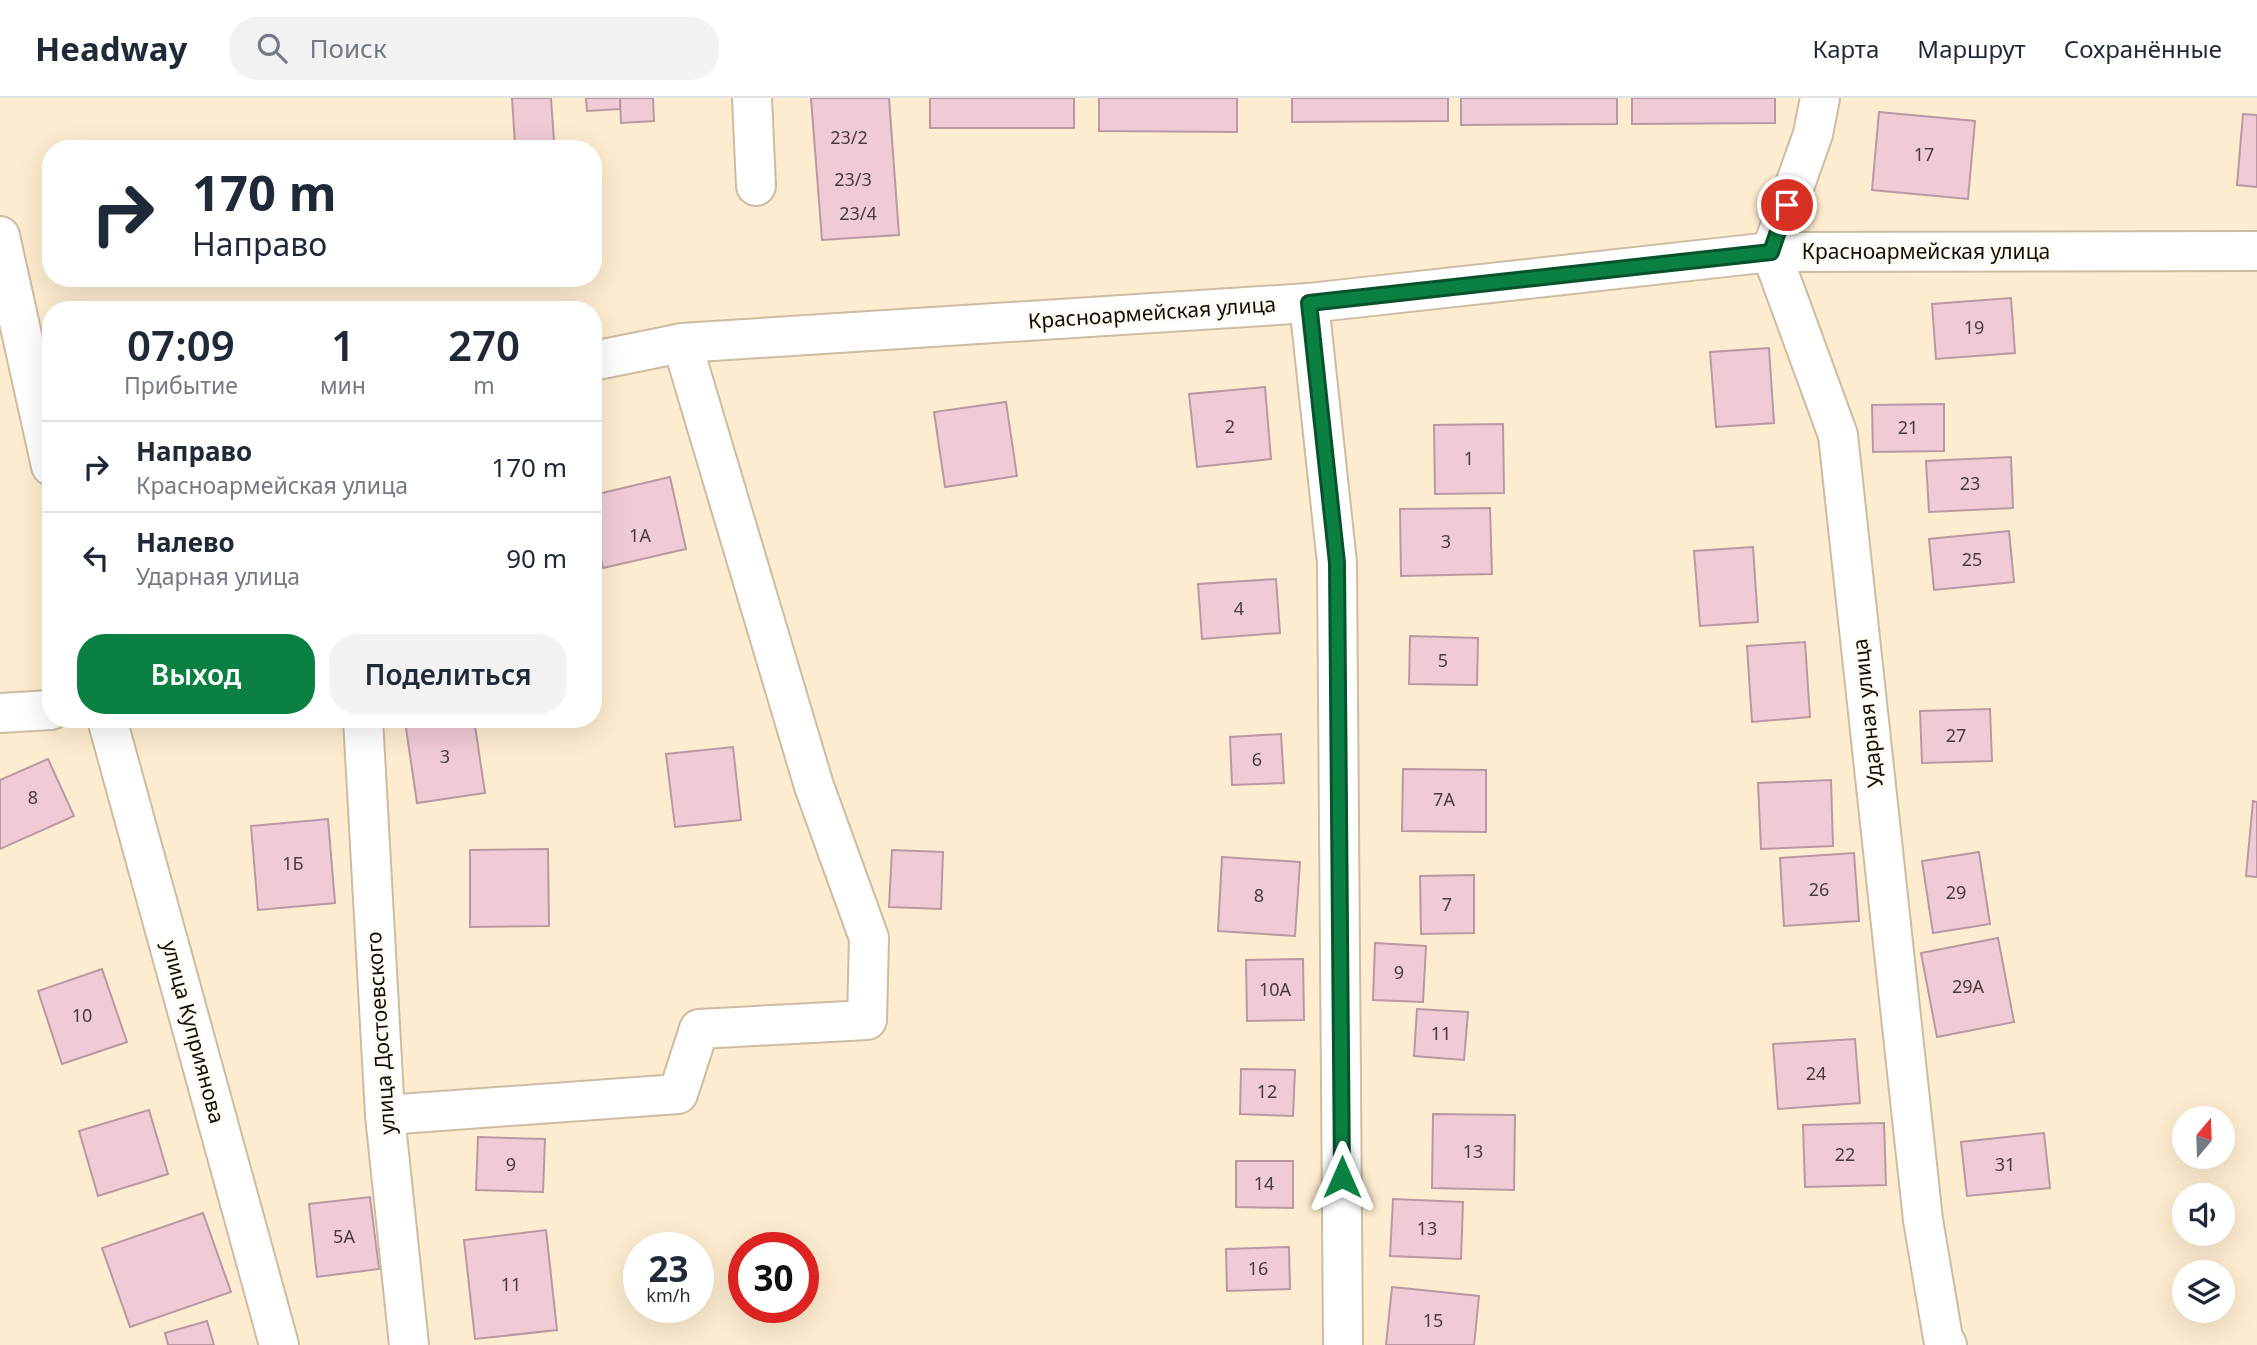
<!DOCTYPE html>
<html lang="ru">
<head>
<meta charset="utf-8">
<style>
  :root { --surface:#fff; --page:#f2f2f3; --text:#1f2937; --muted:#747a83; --line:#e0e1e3; --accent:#0b8043 }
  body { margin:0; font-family:"Noto Sans",sans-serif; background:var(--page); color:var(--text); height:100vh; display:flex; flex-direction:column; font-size:26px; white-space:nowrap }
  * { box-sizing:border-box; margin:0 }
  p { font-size:23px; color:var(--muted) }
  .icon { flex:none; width:38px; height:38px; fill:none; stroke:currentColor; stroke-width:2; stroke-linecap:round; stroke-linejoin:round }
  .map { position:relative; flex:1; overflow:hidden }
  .side { position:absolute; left:42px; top:203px; width:560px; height:427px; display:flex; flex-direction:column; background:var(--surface); border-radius:28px; box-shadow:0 7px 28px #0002 }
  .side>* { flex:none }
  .hud { position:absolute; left:42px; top:42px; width:560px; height:147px; border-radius:28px; box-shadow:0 7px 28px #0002; background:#fff; color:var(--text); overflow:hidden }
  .needle { width:46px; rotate:19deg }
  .buttons { position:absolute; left:2172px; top:1008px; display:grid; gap:14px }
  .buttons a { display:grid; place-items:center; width:63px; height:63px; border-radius:50%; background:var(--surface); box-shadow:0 7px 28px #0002; font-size:35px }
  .speed { position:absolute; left:623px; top:1134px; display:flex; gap:14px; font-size:35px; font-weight:700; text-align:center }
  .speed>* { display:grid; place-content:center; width:91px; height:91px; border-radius:50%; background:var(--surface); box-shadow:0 7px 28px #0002; line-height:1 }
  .speed small { font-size:18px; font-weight:400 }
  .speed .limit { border:10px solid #d22; background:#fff; color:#111 }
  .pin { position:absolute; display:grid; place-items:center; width:60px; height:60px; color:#fff; margin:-30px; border:4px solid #fff; border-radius:50%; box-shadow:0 2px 7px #0007 }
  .me { position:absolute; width:77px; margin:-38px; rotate:0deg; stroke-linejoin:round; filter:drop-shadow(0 0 5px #0008) }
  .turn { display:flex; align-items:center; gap:24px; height:147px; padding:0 35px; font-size:32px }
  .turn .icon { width:91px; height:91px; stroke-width:2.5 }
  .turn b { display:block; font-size:49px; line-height:60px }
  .eta { display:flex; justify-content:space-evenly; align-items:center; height:119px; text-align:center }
  .eta b { font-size:42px; font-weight:600; line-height:49px }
  .cta { display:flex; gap:14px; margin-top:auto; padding:14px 35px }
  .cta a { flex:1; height:80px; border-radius:28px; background:var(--accent); color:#fff; font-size:28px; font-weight:600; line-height:80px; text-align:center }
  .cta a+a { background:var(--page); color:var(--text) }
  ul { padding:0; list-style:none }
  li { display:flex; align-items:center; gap:21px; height:91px; padding:0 35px; border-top:2px solid var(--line) }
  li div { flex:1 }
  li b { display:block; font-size:26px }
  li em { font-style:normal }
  header { display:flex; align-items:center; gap:42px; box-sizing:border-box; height:98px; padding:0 35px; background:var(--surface); border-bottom:2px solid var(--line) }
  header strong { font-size:33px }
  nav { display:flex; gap:38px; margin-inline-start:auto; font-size:24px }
  .search { width:490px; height:63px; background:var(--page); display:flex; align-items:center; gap:18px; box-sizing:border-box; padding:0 24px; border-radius:28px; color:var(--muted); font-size:26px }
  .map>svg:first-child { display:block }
  .building { fill:#efcbd6; stroke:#ba98a3; stroke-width:2 }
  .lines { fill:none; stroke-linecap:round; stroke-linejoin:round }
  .minor-casing { stroke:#cdbca1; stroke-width:42 }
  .minor { stroke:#fff; stroke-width:38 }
  .route-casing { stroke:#07532c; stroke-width:18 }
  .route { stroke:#0b8043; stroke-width:12 }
  .labels { text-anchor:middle; stroke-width:6; stroke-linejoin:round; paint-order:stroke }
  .number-label { font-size:18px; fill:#4a3c38 }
  .street-label { font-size:21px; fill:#130d04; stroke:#fefbf5 }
</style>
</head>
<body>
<header>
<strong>Headway</strong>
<div class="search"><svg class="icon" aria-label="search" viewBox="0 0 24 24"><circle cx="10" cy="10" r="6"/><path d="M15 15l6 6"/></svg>Поиск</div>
<nav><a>Карта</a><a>Маршрут</a><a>Сохранённые</a></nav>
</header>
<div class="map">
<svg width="2257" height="1247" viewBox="0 0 2257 1247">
  <rect width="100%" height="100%" fill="#fdeccf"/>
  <g class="building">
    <path d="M512,0H551L554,43L515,46Z"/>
    <path d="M586,0H620V11L587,13Z"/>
    <path d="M620,0H653L654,23L621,25Z"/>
    <path d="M811,0H889L899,137L822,142Z"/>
    <rect x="930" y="0" width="144" height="30"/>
    <path d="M1099,0H1237V34L1099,33Z"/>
    <path d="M1292,0H1448V23L1292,24Z"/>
    <path d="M1461,0H1617V26L1461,27Z"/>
    <path d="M1632,0H1775V25L1632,26Z"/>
    <path d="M1879,14L1975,23L1968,101L1872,92Z"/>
    <path d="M2243,16L2257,17V89L2237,87Z"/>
    <path d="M2011,200L2015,255L1936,261L1932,206Z"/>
    <path d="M1769,250L1774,325L1716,329L1710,254Z"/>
    <path d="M1265,289L1271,361L1197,369L1189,296Z"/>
    <path d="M1006,304L1017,378L945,389L934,314Z"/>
    <path d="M1944,306V353L1873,354L1872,307Z"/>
    <path d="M1503,326L1504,395L1435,396L1434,327Z"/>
    <path d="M2011,359L2013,410L1929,414L1926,363Z"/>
    <path d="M670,379L686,451L603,470L593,424V397Z"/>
    <path d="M1490,410L1492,476L1401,478L1400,411Z"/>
    <path d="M2009,433L2014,484L1934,492L1929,441Z"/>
    <path d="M1753,449L1758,524L1700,528L1694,453Z"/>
    <path d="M1276,481L1280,535L1202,541L1198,486Z"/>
    <path d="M1410,538L1478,540L1477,587L1409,586Z"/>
    <path d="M1805,544L1810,619L1752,624L1747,548Z"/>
    <path d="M1990,611L1992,663L1922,665L1920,613Z"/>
    <path d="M420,621H474L485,695L417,705L405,623Z"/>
    <path d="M1281,636L1284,685L1232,687L1230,639Z"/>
    <path d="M733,649L741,722L675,729L666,656Z"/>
    <path d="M48,661L74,718L0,751V682Z"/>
    <path d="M1403,671L1486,672V734L1402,733Z"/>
    <path d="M1831,682L1833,748L1761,751L1758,685Z"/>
    <path d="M2253,703L2257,704V779L2246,778Z"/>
    <path d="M328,721L335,805L258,812L251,728Z"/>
    <path d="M548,751L549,828L470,829V752Z"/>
    <path d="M892,752L943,754L941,811L889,809Z"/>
    <path d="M1979,754L1990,826L1933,835L1922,763Z"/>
    <path d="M1854,755L1859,823L1784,828L1780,760Z"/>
    <path d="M1222,759L1300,764L1295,838L1218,833Z"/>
    <path d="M1474,777V835L1421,836L1420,778Z"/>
    <path d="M1998,840L2014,924L1937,939L1921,855Z"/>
    <path d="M1375,845L1426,848L1423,904L1373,902Z"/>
    <path d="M1303,861L1304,922L1247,923L1246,862Z"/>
    <path d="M102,871L127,944L62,966L38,893Z"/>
    <path d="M1417,911L1468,914L1464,962L1414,958Z"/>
    <path d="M1855,941L1860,1005L1778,1011L1773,946Z"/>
    <path d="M1241,971L1295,972L1293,1018L1240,1016Z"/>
    <path d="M149,1012L168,1076L98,1098L79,1033Z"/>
    <path d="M1433,1016L1515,1017L1514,1092L1432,1090Z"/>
    <path d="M1884,1025L1886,1087L1805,1089L1803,1027Z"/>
    <path d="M2044,1035L2050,1090L1967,1098L1961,1044Z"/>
    <path d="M478,1039L545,1041L543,1094L476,1092Z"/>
    <path d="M1236,1063H1293V1110L1236,1109Z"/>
    <path d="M370,1099L379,1171L317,1179L309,1106Z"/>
    <path d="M1393,1101L1463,1104L1461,1161L1390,1158Z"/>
    <path d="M203,1115L231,1194L130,1229L102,1150Z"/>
    <path d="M546,1132L557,1232L475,1241L464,1142Z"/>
    <path d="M1289,1149L1290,1191L1227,1193L1226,1151Z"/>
    <path d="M1392,1189L1479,1198L1474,1247H1386Z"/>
    <path d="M207,1223L214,1247H168L165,1235Z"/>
  </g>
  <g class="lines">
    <defs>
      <g id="minor">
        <path d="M752,0L756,88"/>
        <path d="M1820,0L1813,36L1771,154L1838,337L1923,1122L1943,1240L1947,1247"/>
        <path d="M0,138L51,368"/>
        <path d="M1309,205L1337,465L1343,1247"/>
        <path d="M593,263L682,245L1309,205L1771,154L2257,153"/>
        <path d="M0,615L51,612"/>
        <path d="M107,621L279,1247"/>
        <path d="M363,621L385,1017L409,1247"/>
        <path d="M385,1017L678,996L699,931L867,922L869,840L814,688L682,245"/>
      </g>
    </defs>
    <use href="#minor" class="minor-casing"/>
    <use href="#minor" class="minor"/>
  </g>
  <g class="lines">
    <defs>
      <path id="route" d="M1342,1079L1337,465L1309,205L1771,154L1787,107"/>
    </defs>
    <use href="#route" class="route-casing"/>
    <use href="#route" class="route"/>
  </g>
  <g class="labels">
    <g class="number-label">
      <text x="849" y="46">23/2</text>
      <text x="1924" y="63">17</text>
      <text x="853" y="88">23/3</text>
      <text x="858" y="122">23/4</text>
      <text x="1974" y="236">19</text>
      <text x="1230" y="335">2</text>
      <text x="1908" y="336">21</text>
      <text x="1469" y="367">1</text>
      <text x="1970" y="392">23</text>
      <text x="640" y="444">1А</text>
      <text x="1446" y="450">3</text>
      <text x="1972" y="468">25</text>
      <text x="1239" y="517">4</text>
      <text x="1443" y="569">5</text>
      <text x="1956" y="644">27</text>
      <text x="445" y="665">3</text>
      <text x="1257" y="668">6</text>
      <text x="33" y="706">8</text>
      <text x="1444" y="708">7А</text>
      <text x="293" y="772">1Б</text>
      <text x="1819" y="798">26</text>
      <text x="1956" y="801">29</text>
      <text x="1259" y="804">8</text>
      <text x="1447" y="813">7</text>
      <text x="1399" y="881">9</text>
      <text x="1968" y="895">29А</text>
      <text x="1275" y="898">10А</text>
      <text x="82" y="924">10</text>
      <text x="1441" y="942">11</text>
      <text x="1816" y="982">24</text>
      <text x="1267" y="1000">12</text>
      <text x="1473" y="1060">13</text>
      <text x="1845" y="1063">22</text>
      <text x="511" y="1073">9</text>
      <text x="2005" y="1073">31</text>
      <text x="1264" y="1092">14</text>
      <text x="1427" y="1137">13</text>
      <text x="344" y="1145">5А</text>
      <text x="1258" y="1177">16</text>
      <text x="511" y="1193">11</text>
      <text x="1433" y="1229">15</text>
    </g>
    <g class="street-label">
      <text x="1926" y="161">Красноармейская улица</text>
      <text transform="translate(1152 215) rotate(-4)" y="7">Красноармейская улица</text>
      <text transform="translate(1868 615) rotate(-96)" y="7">Ударная улица</text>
      <text transform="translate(193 934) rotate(75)" y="7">улица Куприянова</text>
      <text transform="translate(381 935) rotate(-94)" y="7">улица Достоевского</text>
    </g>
  </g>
</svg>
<div class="buttons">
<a><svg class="needle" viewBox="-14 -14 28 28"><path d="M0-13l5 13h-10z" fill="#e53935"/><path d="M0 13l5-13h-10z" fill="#747a83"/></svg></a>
<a><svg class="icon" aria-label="sound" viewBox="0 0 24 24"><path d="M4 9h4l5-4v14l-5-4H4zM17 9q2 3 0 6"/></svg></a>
<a><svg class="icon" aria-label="layers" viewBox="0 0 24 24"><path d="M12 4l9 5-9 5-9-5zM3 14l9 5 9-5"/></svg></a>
</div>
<div class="speed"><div>23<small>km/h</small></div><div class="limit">30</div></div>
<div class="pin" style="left:1787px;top:107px;background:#d93025"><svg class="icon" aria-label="arrive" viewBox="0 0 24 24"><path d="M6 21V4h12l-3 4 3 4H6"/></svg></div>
<svg class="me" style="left:1342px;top:1079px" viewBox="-20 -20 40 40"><path d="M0-17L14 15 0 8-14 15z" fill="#0b8043" stroke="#fff" stroke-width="4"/></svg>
<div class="hud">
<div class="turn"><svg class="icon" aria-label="right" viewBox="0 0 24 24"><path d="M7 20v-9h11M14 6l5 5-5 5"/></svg><div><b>170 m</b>Направо</div></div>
</div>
<section class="side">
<div class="eta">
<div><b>07:09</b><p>Прибытие</p></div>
<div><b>1</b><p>мин</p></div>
<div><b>270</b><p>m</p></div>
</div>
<ul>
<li><svg class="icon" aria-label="right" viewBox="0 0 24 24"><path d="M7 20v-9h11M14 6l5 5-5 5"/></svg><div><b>Направо</b><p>Красноармейская улица</p></div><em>170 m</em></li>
<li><svg class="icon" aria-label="left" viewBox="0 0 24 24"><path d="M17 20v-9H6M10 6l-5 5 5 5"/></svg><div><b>Налево</b><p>Ударная улица</p></div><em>90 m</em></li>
</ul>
<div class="cta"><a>Выход</a><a>Поделиться</a></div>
</section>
</div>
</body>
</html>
